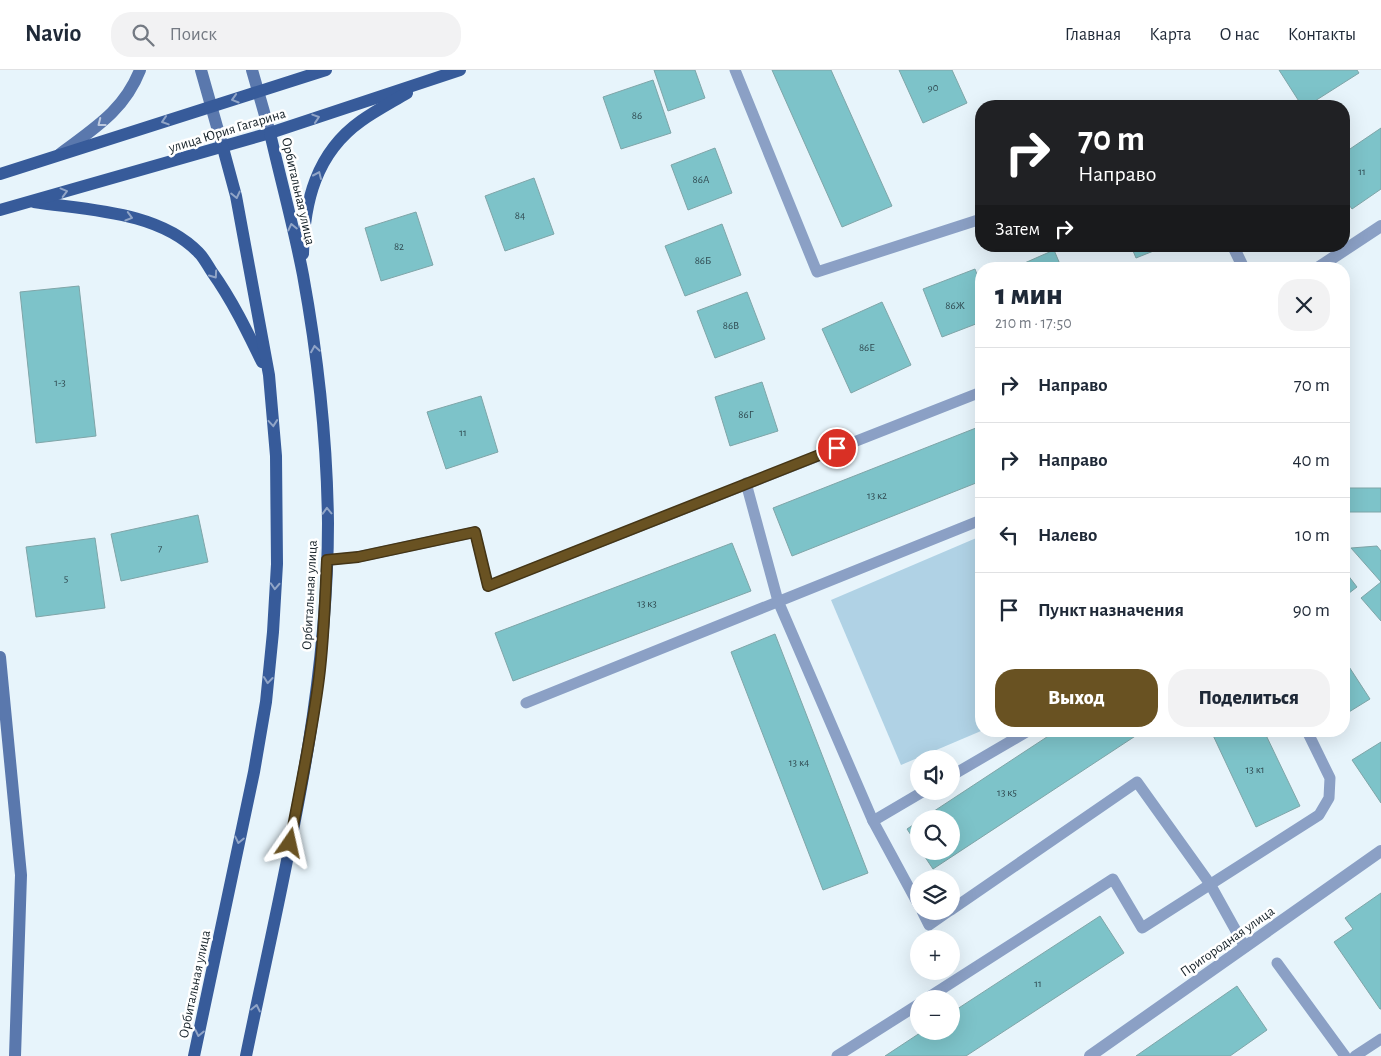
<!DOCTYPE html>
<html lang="ru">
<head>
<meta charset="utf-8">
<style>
  :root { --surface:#fff; --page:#f2f2f3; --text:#1f2937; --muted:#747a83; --line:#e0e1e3; --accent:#695222 }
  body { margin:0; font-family:"Alegreya Sans",sans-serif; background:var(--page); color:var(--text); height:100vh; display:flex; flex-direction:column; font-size:19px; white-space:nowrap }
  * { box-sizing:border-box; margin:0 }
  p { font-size:16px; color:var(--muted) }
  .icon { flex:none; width:28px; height:28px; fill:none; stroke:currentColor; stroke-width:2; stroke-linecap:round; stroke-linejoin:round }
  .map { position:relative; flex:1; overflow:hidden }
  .details { position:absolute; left:975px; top:192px; width:375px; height:475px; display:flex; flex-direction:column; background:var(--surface); border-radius:20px; box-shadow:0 5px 20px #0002 }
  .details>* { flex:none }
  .guide { position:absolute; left:975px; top:30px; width:375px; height:152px; border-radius:20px; box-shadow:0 5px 20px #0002; background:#202124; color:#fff; overflow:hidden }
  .fabs { position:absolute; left:910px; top:680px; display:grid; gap:10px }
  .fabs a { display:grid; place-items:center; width:50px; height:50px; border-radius:50%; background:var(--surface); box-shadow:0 5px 20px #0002; font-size:25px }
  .pin { position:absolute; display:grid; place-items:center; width:42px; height:42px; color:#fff; margin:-21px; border:2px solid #fff; border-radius:50%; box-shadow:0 1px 5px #0007 }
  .me { position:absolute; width:55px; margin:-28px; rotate:11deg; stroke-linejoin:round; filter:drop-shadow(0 0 4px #0008) }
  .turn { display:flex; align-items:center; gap:18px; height:105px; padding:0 20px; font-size:22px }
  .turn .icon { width:65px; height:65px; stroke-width:2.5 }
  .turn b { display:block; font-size:35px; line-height:42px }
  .then { display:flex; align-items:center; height:48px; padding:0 20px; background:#0003; gap:10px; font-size:19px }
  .round { display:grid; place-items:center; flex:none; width:52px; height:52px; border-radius:20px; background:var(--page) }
  .head { display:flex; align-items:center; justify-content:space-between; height:85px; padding:0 20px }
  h1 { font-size:30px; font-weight:800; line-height:38px }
  .primary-button { display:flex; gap:10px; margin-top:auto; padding:10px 20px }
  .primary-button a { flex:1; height:58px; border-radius:20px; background:var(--accent); color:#fff; font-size:20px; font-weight:800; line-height:58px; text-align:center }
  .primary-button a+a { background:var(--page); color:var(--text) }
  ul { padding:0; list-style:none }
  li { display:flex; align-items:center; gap:15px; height:75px; padding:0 20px; border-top:1px solid var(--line) }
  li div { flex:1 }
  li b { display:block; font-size:19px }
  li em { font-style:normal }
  header { display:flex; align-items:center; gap:30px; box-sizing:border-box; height:70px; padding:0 25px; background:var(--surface); border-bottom:1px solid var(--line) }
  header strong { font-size:24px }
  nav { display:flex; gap:28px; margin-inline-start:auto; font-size:18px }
  .search { width:350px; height:45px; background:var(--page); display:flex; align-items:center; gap:12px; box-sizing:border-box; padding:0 18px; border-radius:20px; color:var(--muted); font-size:19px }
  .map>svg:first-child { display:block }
  .green { fill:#b0d2e5 }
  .building { fill:#7dc3c9; stroke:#7fa5a8 }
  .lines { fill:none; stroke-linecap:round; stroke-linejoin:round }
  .lane { stroke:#8ba0c5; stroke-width:11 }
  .street { stroke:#8ba0c5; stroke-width:12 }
  .secondary { stroke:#5a78ad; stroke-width:12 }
  .primary { stroke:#375b9a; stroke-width:12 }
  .oneway { stroke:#91a5c7 }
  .oneway2 { stroke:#bdc9de }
  .route-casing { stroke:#443516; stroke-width:12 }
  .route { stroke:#695222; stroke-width:9 }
  .labels { text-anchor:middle; stroke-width:5; stroke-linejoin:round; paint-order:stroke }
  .number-label { font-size:11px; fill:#304a51 }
  .street-label { font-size:14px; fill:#162229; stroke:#fff }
</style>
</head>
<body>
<header>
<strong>Navio</strong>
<div class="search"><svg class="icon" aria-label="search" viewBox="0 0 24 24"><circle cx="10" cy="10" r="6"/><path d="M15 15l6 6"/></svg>Поиск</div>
<nav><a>Главная</a><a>Карта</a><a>О нас</a><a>Контакты</a></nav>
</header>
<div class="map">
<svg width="1381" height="986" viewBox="0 0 1381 986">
  <rect width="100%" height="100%" fill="#e7f4fb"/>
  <path class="green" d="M981,466V661L901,695L831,530Z"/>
  <g class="building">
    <path d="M654,0H695L705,28L668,41Z"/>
    <path d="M772,0H831L892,136L842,157Z"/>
    <path d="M899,0H952L967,33L923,53Z"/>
    <path d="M1279,0H1357L1359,3L1307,36H1302Z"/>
    <path d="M653,10L671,63L621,79L603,27Z"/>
    <path d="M1381,58V119L1352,139L1344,128V83Z"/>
    <path d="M715,78L732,123L688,140L671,95Z"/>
    <path d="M534,108L554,164L505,181L485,126Z"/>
    <path d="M416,142L433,195L381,211L365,158Z"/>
    <path d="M722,154L741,205L685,226L665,176Z"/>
    <path d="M1131,176H1166L1136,188Z"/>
    <path d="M1054,180L1062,199H1011Z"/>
    <path d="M975,199L981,215V252L942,267L923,219Z"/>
    <path d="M79,216L96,366L36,373L20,222Z"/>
    <path d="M747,222L765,269L715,288L697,241Z"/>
    <path d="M882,232L911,295L851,323L822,259Z"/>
    <path d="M762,312L778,361L730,376L715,327Z"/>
    <path d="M481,326L498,382L446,399L427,342Z"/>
    <path d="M981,356V411L792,486L773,438Z"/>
    <rect x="1344" y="418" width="37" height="24"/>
    <path d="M198,445L208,492L121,511L111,464Z"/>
    <path d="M95,468L105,538L36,547L26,477Z"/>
    <path d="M732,473L751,521L513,611L495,563Z"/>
    <path d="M1377,476L1381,481V512L1351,478Z"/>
    <path d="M1344,500L1357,517L1344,527Z"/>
    <path d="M1381,512V551L1361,528Z"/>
    <path d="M775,564L868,803L823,820L731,582Z"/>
    <path d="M1344,589L1370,629L1344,645Z"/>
    <path d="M1056,661H1143L933,799L921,781H951V749H922Z"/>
    <path d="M1211,661H1264L1300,736L1256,757Z"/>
    <path d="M1381,672V733L1352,690Z"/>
    <path d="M919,751V777L907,759Z"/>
    <path d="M1381,823V939H1380L1334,872L1353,859L1345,848Z"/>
    <path d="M1100,846L1124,883L966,986H885L923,961H951V943Z"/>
    <path d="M1237,916L1267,960L1230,986H1136Z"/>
  </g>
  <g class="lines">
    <g class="lane">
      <path d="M735,0L817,202L981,149"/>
      <path d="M746,413L778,531L873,751"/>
      <path d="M327,490L358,487L475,462L488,516L981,322"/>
      <path d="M526,633L981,450"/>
      <path d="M951,706L1028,661"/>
      <path d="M919,836L873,751L924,721"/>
      <path d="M951,840L1137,712L1210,814L1245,877"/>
      <path d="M922,841L929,855L949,841"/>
      <path d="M1277,893L1345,986"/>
      <path d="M926,929L1113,809L1142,858L1319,745L1329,728L1330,708L1307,661"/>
      <path d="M837,986L919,934"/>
      <path d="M1355,986L1381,969"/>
    </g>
    <g class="street">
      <path d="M1233,176L1244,199"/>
      <path d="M1316,199L1381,156"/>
      <path d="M1090,986L1381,781"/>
    </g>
    <g class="secondary">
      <path d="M201,0L223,78"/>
      <path d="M252,0L270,63"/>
      <path d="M60,84C93,59 124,41 140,0"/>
      <path d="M0,587L21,805L15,986"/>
    </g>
    <g class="primary">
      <path d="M0,104L326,0"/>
      <path d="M34,132C87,140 159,141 199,183C204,188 208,196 212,202C232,230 247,261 262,292"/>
      <path d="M0,140L270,63L460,0"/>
      <path d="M303,184C304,132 316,83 361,51C375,41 392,32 407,23"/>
      <path d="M194,986L254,702L266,632L273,562L277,494L276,386L269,305L236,126L223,78"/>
      <path d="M246,986C282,810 328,634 328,453C327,370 318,287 303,205C294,158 281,111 270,63"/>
    </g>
  </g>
  <defs><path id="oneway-chevron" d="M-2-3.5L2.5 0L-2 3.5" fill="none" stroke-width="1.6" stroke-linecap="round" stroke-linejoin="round" transform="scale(1.25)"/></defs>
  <g class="oneway">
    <use href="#oneway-chevron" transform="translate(235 29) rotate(163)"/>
    <use href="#oneway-chevron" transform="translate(316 48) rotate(-18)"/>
    <use href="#oneway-chevron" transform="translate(165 51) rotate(162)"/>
    <use href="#oneway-chevron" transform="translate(318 105) rotate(-66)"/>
    <use href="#oneway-chevron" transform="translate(64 122) rotate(-15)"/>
    <use href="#oneway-chevron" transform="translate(236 125) rotate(77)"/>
    <use href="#oneway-chevron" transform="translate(129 147) rotate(16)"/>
    <use href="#oneway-chevron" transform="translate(292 157) rotate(-103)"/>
    <use href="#oneway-chevron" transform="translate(214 205) rotate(55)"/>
    <use href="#oneway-chevron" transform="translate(315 279) rotate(-99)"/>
    <use href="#oneway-chevron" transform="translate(273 353) rotate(85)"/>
    <use href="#oneway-chevron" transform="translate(327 441) rotate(-92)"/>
    <use href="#oneway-chevron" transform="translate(275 516) rotate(93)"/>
    <use href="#oneway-chevron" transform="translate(268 610) rotate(96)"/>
    <use href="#oneway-chevron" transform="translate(239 770) rotate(102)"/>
    <use href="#oneway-chevron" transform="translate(256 938) rotate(-78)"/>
    <use href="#oneway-chevron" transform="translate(199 963) rotate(102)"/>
  </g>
  <use class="oneway2" href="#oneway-chevron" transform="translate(101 53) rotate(142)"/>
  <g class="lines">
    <defs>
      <path id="route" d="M290,773C300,718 312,664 319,608C324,569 325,529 327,490L358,487L475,462L488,516L837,378"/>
    </defs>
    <use href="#route" class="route-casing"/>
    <use href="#route" class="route"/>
  </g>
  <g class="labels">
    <g class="number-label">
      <text x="933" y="21">90</text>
      <text x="637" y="49">86</text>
      <text x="1362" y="105">11</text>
      <text x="701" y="113">86А</text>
      <text x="520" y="149">84</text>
      <text x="399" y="180">82</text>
      <text x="703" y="194">86Б</text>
      <text x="955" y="239">86Ж</text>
      <text x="731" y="259">86В</text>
      <text x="867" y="281">86Е</text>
      <text x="60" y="316">1-3</text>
      <text x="746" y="348">86Г</text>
      <text x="463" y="366">11</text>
      <text x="877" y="429">13 к2</text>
      <text x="160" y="482">7</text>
      <text x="66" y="512">5</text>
      <text x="647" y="537">13 к3</text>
      <text x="799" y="696">13 к4</text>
      <text x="1255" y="703">13 к1</text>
      <text x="1007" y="726">13 к5</text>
      <text x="1038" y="917">11</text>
    </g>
    <g class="street-label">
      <text transform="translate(227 60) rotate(-17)" y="5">улица Юрия Гагарина</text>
      <text transform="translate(299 121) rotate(77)" y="5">Орбитальная улица</text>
      <text transform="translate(309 525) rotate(-87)" y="5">Орбитальная улица</text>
      <text transform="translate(1227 871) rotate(-35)" y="5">Пригородная улица</text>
      <text transform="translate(194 914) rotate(-78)" y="5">Орбитальная улица</text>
    </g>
  </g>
</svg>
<div class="fabs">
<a><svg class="icon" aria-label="sound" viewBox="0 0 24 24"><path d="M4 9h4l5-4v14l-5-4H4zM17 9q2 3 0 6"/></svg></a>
<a><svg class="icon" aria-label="search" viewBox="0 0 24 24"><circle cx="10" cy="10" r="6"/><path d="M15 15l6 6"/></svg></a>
<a><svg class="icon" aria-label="layers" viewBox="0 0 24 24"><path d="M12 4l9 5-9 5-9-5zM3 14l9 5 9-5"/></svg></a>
<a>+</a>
<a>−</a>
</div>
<div class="pin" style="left:837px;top:378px;background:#d93025"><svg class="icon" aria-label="arrive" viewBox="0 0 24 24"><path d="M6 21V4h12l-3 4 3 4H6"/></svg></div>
<svg class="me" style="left:290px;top:773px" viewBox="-20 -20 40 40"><path d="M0-17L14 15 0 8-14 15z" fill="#695222" stroke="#fff" stroke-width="4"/></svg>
<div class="guide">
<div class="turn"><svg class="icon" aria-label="right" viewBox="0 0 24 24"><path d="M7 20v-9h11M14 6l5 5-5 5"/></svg><div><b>70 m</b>Направо</div></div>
<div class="then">Затем<svg class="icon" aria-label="right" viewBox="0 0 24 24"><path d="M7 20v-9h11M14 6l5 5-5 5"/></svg></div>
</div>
<section class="details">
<div class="head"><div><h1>1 мин</h1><p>210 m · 17:50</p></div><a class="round"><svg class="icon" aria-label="close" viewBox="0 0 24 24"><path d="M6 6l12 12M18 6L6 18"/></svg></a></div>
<ul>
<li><svg class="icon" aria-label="right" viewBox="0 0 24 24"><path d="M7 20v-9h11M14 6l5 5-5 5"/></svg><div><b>Направо</b></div><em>70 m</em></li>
<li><svg class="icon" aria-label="right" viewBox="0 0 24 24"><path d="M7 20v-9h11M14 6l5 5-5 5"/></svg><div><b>Направо</b></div><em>40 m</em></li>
<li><svg class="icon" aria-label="left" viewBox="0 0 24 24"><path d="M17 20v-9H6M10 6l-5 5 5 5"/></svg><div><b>Налево</b></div><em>10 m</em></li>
<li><svg class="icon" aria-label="arrive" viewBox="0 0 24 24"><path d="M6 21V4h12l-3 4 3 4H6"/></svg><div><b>Пункт назначения</b></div><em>90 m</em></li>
</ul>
<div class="primary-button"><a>Выход</a><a>Поделиться</a></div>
</section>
</div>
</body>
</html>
